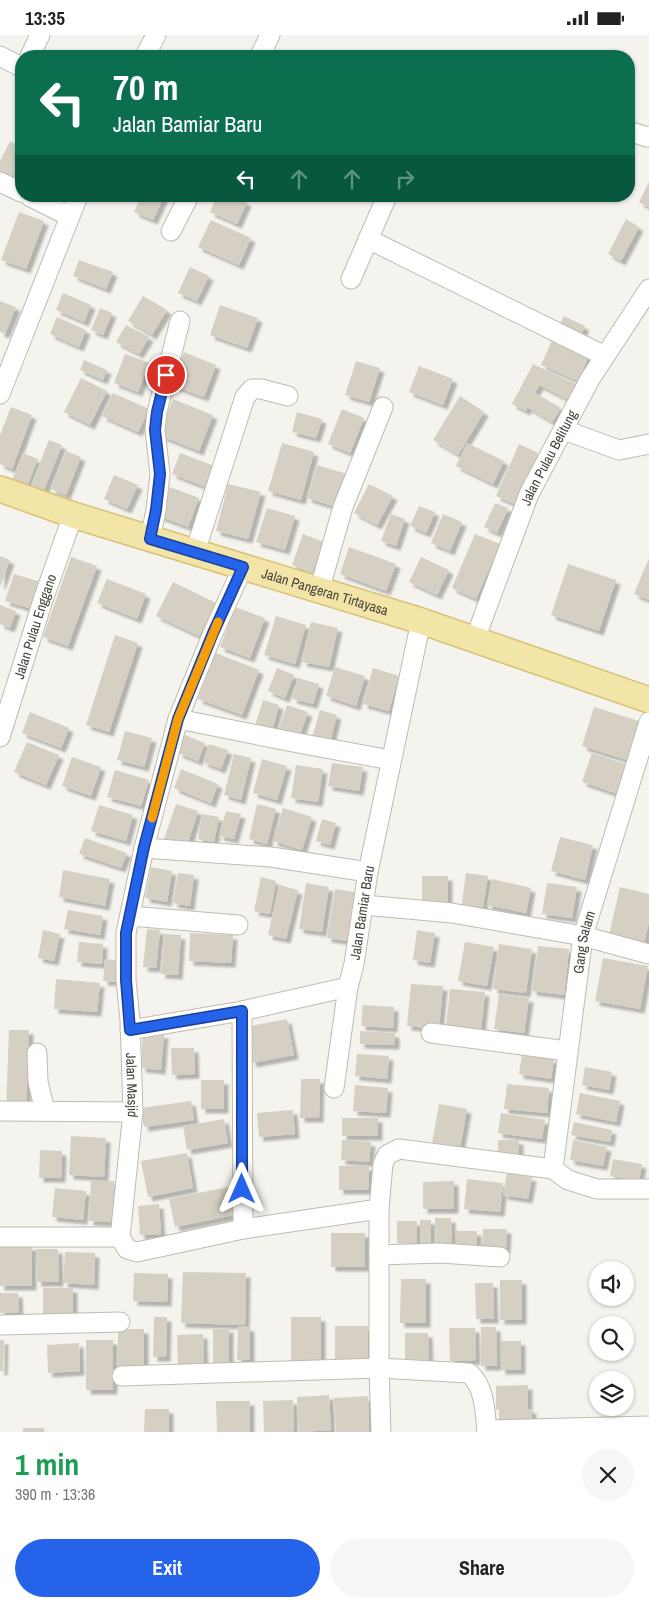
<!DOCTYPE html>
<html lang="en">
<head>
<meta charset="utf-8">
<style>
  :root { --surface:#fff; --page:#f6f6f6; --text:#222; --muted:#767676; --accent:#2563eb }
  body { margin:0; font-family:"Archivo Narrow",sans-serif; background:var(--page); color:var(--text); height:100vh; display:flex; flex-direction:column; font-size:19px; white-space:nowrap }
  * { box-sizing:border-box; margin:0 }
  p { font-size:16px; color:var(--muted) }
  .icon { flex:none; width:28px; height:28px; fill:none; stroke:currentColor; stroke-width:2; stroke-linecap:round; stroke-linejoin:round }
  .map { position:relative; height:1397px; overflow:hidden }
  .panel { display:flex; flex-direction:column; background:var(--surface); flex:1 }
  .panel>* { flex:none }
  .hud { position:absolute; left:15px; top:15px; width:620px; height:152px; border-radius:20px; box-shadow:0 1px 4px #0004; background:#0b6e4f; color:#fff; overflow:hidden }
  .controls { position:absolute; left:589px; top:1226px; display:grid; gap:10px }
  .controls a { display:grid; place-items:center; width:45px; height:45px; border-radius:50%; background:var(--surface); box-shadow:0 1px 4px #0004; font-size:25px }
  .pin { position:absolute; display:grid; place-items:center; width:42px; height:42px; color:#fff; margin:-21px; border:2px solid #fff; border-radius:50%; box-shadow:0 1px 5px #0007 }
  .me { position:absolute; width:55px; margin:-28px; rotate:0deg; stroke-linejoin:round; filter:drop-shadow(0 0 4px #0008) }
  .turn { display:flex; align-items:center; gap:18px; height:105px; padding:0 15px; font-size:22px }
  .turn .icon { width:65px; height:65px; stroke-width:2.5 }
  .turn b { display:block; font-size:35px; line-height:42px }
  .lanes { display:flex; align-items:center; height:48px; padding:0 15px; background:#0003; justify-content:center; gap:25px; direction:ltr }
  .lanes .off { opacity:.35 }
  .round { display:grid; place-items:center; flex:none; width:52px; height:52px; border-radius:26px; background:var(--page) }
  .overview { display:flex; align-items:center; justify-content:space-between; height:85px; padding:0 15px }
  h1 { font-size:30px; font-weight:800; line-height:38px; color:#1e9e55 }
  .button { display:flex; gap:10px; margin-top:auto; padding:10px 15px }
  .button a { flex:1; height:58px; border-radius:30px; background:var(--accent); color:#fff; font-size:20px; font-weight:800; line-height:58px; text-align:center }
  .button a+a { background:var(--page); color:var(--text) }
  .status { display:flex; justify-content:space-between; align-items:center; height:35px; padding:0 25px; background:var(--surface); direction:ltr }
  .status svg { height:14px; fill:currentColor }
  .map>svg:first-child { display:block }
  .building { fill:#d5d0c3; filter:url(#shadow) }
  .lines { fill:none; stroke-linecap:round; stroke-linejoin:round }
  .minor-casing { stroke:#bfbbb0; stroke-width:21 }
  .major-casing { stroke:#d7c378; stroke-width:28 }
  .minor { stroke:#fff; stroke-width:19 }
  .major { stroke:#f3e4a7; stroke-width:25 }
  .route-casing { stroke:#184099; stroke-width:12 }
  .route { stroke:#2563eb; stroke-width:9 }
  .slow { stroke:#f59e0b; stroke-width:9 }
  .labels { text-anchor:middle; stroke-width:5; stroke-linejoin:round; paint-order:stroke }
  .street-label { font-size:14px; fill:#48443b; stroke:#fff }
</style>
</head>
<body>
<div class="status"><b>13:35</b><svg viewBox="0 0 49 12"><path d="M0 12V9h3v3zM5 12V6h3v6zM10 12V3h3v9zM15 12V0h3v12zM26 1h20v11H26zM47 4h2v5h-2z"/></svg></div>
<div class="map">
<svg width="649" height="1397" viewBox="0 0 649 1397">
  <defs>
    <filter id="shadow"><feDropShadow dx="4.5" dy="4.5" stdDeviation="1" flood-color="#0004"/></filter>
  </defs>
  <rect width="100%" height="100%" fill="#f5f3ed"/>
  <g class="building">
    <path d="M10,106L21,112V147L0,136V126Z"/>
    <path d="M649,147V172L639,167Z"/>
    <path d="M141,161H164L153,185L134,177Z"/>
    <path d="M217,161H233L247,167L237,189L210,177Z"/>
    <path d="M19,177L44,186L26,234L1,225Z"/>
    <path d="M626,184L639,192L621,226L608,219Z"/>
    <path d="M211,185L251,203L239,230L198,212Z"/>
    <path d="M79,225L113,237L106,254L73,241Z"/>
    <path d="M190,232L209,241L197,266L178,258Z"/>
    <path d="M63,258L91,270L84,287L56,275Z"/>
    <path d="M143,261L167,275L152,300L128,286Z"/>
    <path d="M0,266L16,272L5,299L0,297Z"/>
    <path d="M220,270L258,283L247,313L210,300Z"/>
    <path d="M100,273L112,278L103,300L91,295Z"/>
    <path d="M564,281L585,291L578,306L557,295Z"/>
    <path d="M57,282L86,295L79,312L50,299Z"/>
    <path d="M126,290L149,302L139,319L116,307Z"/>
    <path d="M553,303L590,318L578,346L541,330Z"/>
    <path d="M184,317L216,330L204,362L171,350Z"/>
    <path d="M125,319L149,328L138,357L114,348Z"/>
    <path d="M84,325L107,335L103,345L80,335Z"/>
    <path d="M356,326L380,333L369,367L345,360Z"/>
    <path d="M533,329L576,349L569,365L539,350L535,358L561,373L552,387L527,372L526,376L512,369Z"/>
    <path d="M419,331L453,344L443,370L409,357Z"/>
    <path d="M81,343L107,356L90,390L64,377Z"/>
    <path d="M113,358L149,374L138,397L102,381Z"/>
    <path d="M460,361L484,377L458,420L433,405Z"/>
    <path d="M173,364L213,380L199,416L159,400Z"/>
    <path d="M11,372L32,380L12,434L0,429V400Z"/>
    <path d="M342,374L364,383L350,418L328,409Z"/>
    <path d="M297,377L322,384L316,403L292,397Z"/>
    <path d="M49,405L62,410L44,455L31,450Z"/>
    <path d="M282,408L314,417L301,465L268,456Z"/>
    <path d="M467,408L504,426L493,449L456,431Z"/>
    <path d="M519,409L538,418L515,469L496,461Z"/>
    <path d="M66,416L81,422L66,460L51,454Z"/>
    <path d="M23,418L38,424L27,451L12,445Z"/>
    <path d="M180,418L214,431L206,452L172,439Z"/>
    <path d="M317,430L347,439L336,472L307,463Z"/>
    <path d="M114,440L138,450L127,474L104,464Z"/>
    <path d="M228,449L261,457L248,504L216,496Z"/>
    <path d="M369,449L393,461L377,490L354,478Z"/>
    <path d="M170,452L199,463L188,492L159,481Z"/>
    <path d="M495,468L508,473L497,498L484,492Z"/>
    <path d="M419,471L435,477L426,498L410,491Z"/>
    <path d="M267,473L295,481L285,515L256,507Z"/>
    <path d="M391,479L405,484L396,511L381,506Z"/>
    <path d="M443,479L462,487L450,516L431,508Z"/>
    <path d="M303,499L324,507L312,538L292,530Z"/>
    <path d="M475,499L500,509L476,564L452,553Z"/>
    <path d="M349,512L396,529L386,556L340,539Z"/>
    <path d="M0,521L10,525L0,552Z"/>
    <path d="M71,522L97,531L68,611L43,602Z"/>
    <path d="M421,522L449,535L437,560L409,547Z"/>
    <path d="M649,523V565L634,559Z"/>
    <path d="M568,529L616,545L599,596L551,580Z"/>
    <path d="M14,539L41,547L32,574L5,566Z"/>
    <path d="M107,544L146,559L137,584L97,568Z"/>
    <path d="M173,547L216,568L199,601L156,581Z"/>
    <path d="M0,570L16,576L10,593L0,589Z"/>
    <path d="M235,572L265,583L250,623L220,612Z"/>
    <path d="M276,581L306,590L295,629L264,620Z"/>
    <path d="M311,587L338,593L329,632L302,627Z"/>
    <path d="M115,600L138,608L109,697L86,690Z"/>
    <path d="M216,618L259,635L242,680L198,664Z"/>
    <path d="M335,632L365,641L356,671L326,661Z"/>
    <path d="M277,633L294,640L285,663L268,656Z"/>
    <path d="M373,633L399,641L389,676L363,669Z"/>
    <path d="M298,643L319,649L313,669L292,664Z"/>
    <path d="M263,665L279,670L271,699L254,694Z"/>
    <path d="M287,670L308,677L297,708L276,701Z"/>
    <path d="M594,672L639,686L627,725L582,711Z"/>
    <path d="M320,675L337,680L329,711L311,706Z"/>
    <path d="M30,677L69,693L61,713L22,698Z"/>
    <path d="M125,696L152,703L144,732L117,725Z"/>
    <path d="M185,700L205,708L198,726L178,718Z"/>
    <path d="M27,707L59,720L46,750L14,737Z"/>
    <path d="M209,709L228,715L221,734L203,727Z"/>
    <path d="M592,718L628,730L618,759L582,747Z"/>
    <path d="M234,719L251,723L241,765L224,760Z"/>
    <path d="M72,722L101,732L91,761L62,751Z"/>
    <path d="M262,724L287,731L277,765L253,758Z"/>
    <path d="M332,728L363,732L359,756L328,751Z"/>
    <path d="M296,730L323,734L318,767L291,763Z"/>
    <path d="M181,734L218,749L211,768L174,753Z"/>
    <path d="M115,735L149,745L141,771L107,762Z"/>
    <path d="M176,769L198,776L187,811L164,804Z"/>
    <path d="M257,769L276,774L267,809L249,804Z"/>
    <path d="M99,770L133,780L126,806L91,796Z"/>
    <path d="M283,773L312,782L302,815L273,806Z"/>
    <path d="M226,776L241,779L234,804L219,801Z"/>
    <path d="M202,779L219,782L214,807L198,804Z"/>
    <path d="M322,784L336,788L330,810L316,806Z"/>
    <path d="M560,802L593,810L585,845L551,836Z"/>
    <path d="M85,803L127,818L121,833L79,819Z"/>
    <path d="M151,832L172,836L167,867L145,863Z"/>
    <path d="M63,835L110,844L105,871L59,862Z"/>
    <path d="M178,838L194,840L190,871L173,868Z"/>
    <path d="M466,838L488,841L482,878L461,875Z"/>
    <rect x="422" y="841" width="26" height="26"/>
    <path d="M261,842L276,846L270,879L254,876Z"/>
    <path d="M492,844L531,853L526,878L487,870Z"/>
    <path d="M306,848L329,852L322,897L299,894Z"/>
    <path d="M547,848L577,852L572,883L542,879Z"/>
    <path d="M279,850L298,855L286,904L268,900Z"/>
    <path d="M620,852L649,859V887L643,912L608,904Z"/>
    <path d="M335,854L355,857L348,906L327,903Z"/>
    <path d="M68,875L103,881L100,900L64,894Z"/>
    <path d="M147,894L160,895L156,933L143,932Z"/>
    <path d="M43,895L60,899L54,926L38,923Z"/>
    <path d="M417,895L435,898L430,928L413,925Z"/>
    <path d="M190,898L233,900L231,928L189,926Z"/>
    <path d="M164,899L181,900L178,940L161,939Z"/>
    <path d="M79,907L103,909L102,929L77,927Z"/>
    <path d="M465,907L494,912L487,951L458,946Z"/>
    <path d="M499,909L532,914L526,958L493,954Z"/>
    <path d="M538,911L569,914L564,960L532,956Z"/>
    <path d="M603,923L648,931L640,974L595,966Z"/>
    <path d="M105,924L121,926L119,947L103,946Z"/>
    <path d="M56,944L100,948L97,977L54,974Z"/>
    <path d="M411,949L443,951L439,994L407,991Z"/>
    <path d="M450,954L485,957L481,996L446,992Z"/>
    <path d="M499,959L529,963L524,998L494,994Z"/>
    <path d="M363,970L394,972L393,993L361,991Z"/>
    <path d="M287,984L294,1020L252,1028L245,992Z"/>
    <path d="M9,995H29L26,1075L6,1074Z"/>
    <path d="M360,996L395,998V1010L360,1009Z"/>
    <path d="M143,997L164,999L161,1035L141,1033Z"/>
    <path d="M171,1013H194L195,1039L172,1040Z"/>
    <path d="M357,1019L389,1021L387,1044L355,1041Z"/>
    <path d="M522,1019L554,1024L551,1044L519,1039Z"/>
    <path d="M585,1032L612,1037L609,1055L582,1050Z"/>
    <path d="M301,1044H320L319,1083H300Z"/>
    <rect x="201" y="1045" width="23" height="29"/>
    <path d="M507,1049L549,1053L547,1078L504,1074Z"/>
    <path d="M355,1050L388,1053L386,1078L353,1076Z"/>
    <path d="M580,1058L620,1066L616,1087L576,1079Z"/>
    <path d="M191,1066L194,1085L144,1092L141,1073Z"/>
    <path d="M439,1069L467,1074L460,1113L432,1108Z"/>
    <path d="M293,1075L295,1099L259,1102L257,1078Z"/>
    <path d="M501,1078L545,1085L542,1104L498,1098Z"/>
    <rect x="342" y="1083" width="36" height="18"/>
    <path d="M224,1084L228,1108L187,1115L183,1091Z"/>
    <path d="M574,1087L612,1095L610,1107L571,1100Z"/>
    <path d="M71,1101L106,1103L104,1142L69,1140Z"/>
    <path d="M342,1105L371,1107L369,1127L341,1125Z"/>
    <rect x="498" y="1105" width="21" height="20"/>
    <path d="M573,1105L607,1112L603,1131L570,1125Z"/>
    <path d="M40,1115L62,1116L61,1143H39Z"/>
    <path d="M187,1118L193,1153L148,1162L141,1126Z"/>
    <path d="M613,1124L642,1129L639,1146L610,1141Z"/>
    <path d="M339,1131H369L368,1155H339Z"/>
    <path d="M507,1137L532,1142L528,1164L503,1160Z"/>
    <path d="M467,1144L503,1148L500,1177L464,1174Z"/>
    <path d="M91,1146H114L113,1187L89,1186Z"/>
    <path d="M454,1146V1174H423V1147Z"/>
    <path d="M228,1152L234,1180L175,1192L169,1164Z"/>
    <path d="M55,1153L86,1156L83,1185L52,1182Z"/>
    <path d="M159,1169L161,1199L140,1200L138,1171Z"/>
    <path d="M435,1183H451L452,1211H436Z"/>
    <rect x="420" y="1185" width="11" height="24"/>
    <path d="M397,1186H417V1209L397,1208Z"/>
    <path d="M483,1194H507L506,1214H482Z"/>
    <rect x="456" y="1196" width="21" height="21"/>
    <rect x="331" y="1198" width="34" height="34"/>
    <rect x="0" y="1211" width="32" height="40"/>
    <path d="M36,1214H58L59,1247H37Z"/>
    <path d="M65,1217L95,1218L94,1250L63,1248Z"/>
    <path d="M183,1237L246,1238L245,1290L181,1288Z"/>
    <path d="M134,1238L168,1239L167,1267L133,1266Z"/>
    <path d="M401,1244H426V1288H400Z"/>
    <rect x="500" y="1245" width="22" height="40"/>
    <path d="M475,1248H493L494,1284H476Z"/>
    <rect x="43" y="1253" width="30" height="27"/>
    <path d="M0,1258H18L19,1277L0,1278Z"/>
    <path d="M154,1282H167L166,1322H153Z"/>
    <rect x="291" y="1282" width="30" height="46"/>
    <path d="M238,1291L250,1292V1325H237Z"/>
    <path d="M335,1291H368V1331L335,1330Z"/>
    <path d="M481,1292H496L497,1331H481Z"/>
    <path d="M229,1293V1335H213V1294Z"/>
    <path d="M449,1293H475L476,1325L450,1326Z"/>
    <rect x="118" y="1294" width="26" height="38"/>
    <path d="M405,1298H428L429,1333H405Z"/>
    <path d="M203,1299L204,1335H178L177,1300Z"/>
    <path d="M0,1305H4L3,1336H0Z"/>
    <rect x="86" y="1305" width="27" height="50"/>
    <rect x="501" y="1306" width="20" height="29"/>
    <path d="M79,1308L80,1336L48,1338L47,1310Z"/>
    <path d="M528,1350V1374H532V1391H499V1374L496,1375V1351Z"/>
    <path d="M329,1360L331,1395L299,1397L297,1362Z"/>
    <path d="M368,1361L369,1397H336L334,1363Z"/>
    <path d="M293,1365L294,1396L264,1397L263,1366Z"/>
    <path d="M216,1366H250V1397H217Z"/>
    <path d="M145,1374H169V1397H144Z"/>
    <rect x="23" y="1393" width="21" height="4"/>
  </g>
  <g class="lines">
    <defs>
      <g id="minor">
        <path d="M0,21L21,32"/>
        <path d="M30,21L40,0"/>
        <path d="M145,21L156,0"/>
        <path d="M260,21L270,0"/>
        <path d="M629,96L647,102L649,101"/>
        <path d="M0,147L21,157"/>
        <path d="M29,161L69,181"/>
        <path d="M171,196L189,161"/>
        <path d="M368,204L605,321"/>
        <path d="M351,244L387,161"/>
        <path d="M0,359L78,161"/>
        <path d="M564,395L619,415L649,409"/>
        <path d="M150,504L156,475L160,439L155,395L157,377L180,286"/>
        <path d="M195,517L245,362L252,354H261L288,361"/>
        <path id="s1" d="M243,532L213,598L178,684L144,813L126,898V945L130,985L133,1077L120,1202L127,1214L137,1217L243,1194L379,1174"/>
        <path d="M319,556L343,472L383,372"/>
        <path id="s2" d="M475,604L529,459L590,344L649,254"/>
        <path d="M178,684L298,708L391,725"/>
        <path id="s3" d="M0,702L43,565L73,480"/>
        <path d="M144,813L271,822L368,837"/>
        <path d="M364,870L452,878L583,901L649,919"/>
        <path d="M130,881L238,890"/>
        <path d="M242,976L243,1194"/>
        <path id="s4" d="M130,995L242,976L348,952L354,929L368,837L421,586"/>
        <path d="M431,998L567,1016"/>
        <path d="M37,1018L38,1047L45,1076"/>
        <path d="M334,1053L348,952"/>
        <path d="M0,1076L133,1077"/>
        <path id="s5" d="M553,1134L583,901L649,687"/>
        <path d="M0,1202H120"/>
        <path d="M379,1220L440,1218L500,1222"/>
        <path d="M0,1290L120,1287"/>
        <path d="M122,1341L379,1333L469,1338C485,1352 485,1376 487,1397"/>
        <path d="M487,1395L649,1391"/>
        <path d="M381,1397L379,1333V1174L383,1129L387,1120L399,1114L553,1134L568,1145L597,1154H649"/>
      </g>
      <g id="major">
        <path id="s6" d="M0,454L73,480L421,586L649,665"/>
      </g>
    </defs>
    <use href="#minor" class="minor-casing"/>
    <use href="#major" class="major-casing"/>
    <use href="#minor" class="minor"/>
    <use href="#major" class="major"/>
  </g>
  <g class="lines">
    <defs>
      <path id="route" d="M166,340L157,377L155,395L160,439L156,475L150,504L243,532L213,598L178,684L144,812L126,898V945L130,995L242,976V1154"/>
    </defs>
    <use href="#route" class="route-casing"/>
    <use href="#route" class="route"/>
    <path class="slow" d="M152,783L178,684L218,587"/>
  </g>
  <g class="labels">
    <g class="street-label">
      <text dy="5" stroke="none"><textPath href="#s2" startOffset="196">Jalan Pulau Belitung</textPath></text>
      <text dy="5" stroke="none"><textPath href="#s6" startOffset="341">Jalan Pangeran Tirtayasa</textPath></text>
      <text dy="5" stroke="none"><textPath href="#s3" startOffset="116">Jalan Pulau Enggano</textPath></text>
      <text dy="5" stroke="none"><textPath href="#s4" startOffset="298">Jalan Bamiar Baru</textPath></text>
      <text dy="5" stroke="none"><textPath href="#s5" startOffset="229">Gang Salam</textPath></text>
      <text dy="5" stroke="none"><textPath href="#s1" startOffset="538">Jalan Masjid</textPath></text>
    </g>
  </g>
</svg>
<div class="controls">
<a><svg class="icon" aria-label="sound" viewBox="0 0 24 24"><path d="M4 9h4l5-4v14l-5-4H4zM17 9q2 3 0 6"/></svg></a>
<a><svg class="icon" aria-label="search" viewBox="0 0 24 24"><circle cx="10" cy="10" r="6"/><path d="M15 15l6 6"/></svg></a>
<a><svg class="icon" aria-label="layers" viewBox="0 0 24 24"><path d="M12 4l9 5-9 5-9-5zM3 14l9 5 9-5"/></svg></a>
</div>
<div class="pin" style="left:166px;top:340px;background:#d93025"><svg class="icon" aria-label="arrive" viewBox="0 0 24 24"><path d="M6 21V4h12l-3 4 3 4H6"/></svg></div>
<svg class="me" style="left:242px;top:1154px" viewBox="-20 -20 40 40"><path d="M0-17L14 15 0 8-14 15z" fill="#2563eb" stroke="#fff" stroke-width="4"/></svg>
<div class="hud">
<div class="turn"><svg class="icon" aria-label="left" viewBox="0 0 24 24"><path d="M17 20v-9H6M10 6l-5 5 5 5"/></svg><div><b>70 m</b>Jalan Bamiar Baru</div></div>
<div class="lanes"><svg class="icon" aria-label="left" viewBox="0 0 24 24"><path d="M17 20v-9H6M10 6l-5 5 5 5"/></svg><svg class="icon off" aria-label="ahead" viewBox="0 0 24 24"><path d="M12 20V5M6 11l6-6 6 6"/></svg><svg class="icon off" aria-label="ahead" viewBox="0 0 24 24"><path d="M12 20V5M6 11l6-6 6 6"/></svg><svg class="icon off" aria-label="right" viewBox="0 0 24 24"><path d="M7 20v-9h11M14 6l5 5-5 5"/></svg></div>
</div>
</div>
<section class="panel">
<div class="overview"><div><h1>1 min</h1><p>390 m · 13:36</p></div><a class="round"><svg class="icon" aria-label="close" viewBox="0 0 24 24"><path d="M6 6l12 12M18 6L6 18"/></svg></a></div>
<div class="button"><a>Exit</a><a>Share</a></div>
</section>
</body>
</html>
